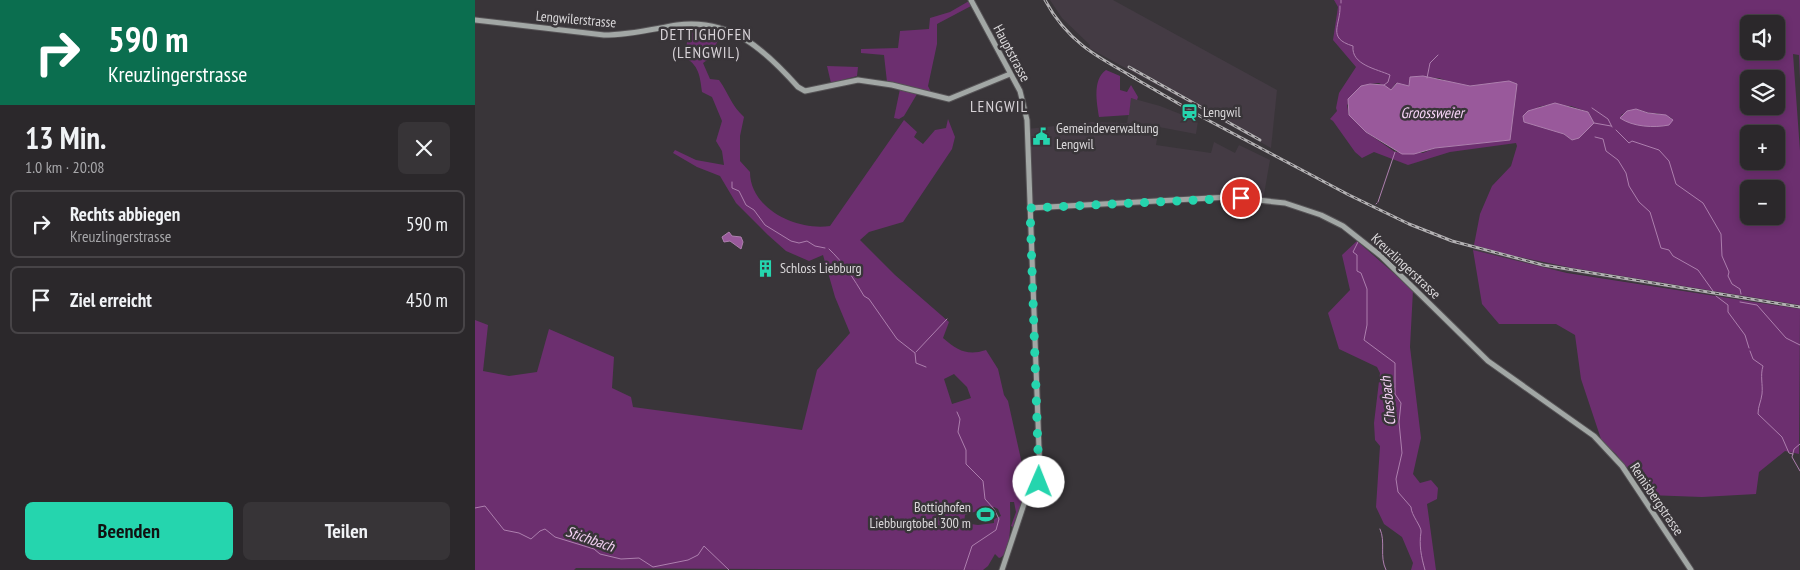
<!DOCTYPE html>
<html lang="de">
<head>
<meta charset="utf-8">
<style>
  :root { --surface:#2b282b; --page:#373437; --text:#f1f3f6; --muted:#a6a6a9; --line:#474447; --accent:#25d5ae }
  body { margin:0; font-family:"PT Sans Narrow",sans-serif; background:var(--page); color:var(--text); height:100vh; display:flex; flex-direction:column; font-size:19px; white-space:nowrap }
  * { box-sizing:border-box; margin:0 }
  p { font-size:16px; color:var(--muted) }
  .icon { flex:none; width:28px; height:28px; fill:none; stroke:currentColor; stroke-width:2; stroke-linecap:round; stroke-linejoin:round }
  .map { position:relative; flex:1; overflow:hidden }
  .details { display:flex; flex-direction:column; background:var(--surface); width:475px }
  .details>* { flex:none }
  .hud { background:#0b6e4f; color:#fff; overflow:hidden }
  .controls { position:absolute; left:1265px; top:15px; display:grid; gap:10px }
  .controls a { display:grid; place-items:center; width:45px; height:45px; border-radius:8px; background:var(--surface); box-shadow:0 2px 8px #0003,0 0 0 1px var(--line); font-size:25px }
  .pin { position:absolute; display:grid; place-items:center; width:42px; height:42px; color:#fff; margin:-21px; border:2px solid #fff; border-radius:50%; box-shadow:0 1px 5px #0007 }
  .me { position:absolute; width:55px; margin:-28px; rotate:1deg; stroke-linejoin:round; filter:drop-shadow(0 0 4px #0008) }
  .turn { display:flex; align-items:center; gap:18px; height:105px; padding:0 25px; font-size:22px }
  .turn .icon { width:65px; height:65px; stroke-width:2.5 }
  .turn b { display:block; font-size:35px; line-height:42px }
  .round { display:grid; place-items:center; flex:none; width:52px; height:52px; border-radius:8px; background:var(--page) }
  .overview { display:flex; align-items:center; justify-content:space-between; height:85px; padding:0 25px }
  h1 { font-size:30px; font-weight:700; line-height:38px }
  .cta { display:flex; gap:10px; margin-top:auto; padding:10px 25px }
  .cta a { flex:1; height:58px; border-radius:8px; background:var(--accent); color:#111; font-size:20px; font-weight:700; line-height:58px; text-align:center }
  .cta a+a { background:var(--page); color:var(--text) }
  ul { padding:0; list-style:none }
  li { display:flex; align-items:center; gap:15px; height:68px; margin:0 10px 8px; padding:0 15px; border:2px solid var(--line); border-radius:8px }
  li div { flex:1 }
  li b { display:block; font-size:19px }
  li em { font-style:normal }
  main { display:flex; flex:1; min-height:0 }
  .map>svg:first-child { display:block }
  .built { fill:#443b44 }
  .green { fill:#6c2f6f; fill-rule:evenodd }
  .water { fill:#99599b; stroke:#ad7fae }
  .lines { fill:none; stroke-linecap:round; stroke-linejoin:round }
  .stream { stroke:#ad7fae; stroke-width:1 }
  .secondary-casing { stroke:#565356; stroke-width:7 }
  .secondary { stroke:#a2a7a5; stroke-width:5 }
  .rail-casing { stroke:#b3b1b3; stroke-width:3 }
  .rail { stroke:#393539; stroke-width:1; stroke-dasharray:4; stroke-linecap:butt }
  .route { stroke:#25d5ae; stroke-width:9; stroke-dasharray:0 16.2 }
  .labels { text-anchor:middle; stroke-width:5; stroke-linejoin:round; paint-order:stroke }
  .street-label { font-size:14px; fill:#dbd9db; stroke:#393539 }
  .poi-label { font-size:14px; fill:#dbd9db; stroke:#393539; text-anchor:start }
  .water-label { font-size:15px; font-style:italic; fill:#f7d4f7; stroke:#393539 }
  .quarter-label { font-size:16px; letter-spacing:1px; fill:#d7d2d7; stroke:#393539 }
</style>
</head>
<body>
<main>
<section class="details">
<div class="hud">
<div class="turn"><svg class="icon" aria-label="right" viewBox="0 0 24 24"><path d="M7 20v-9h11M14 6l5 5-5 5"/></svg><div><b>590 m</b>Kreuzlingerstrasse</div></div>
</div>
<div class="overview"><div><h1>13 Min.</h1><p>1.0 km · 20:08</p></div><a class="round"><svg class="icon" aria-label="close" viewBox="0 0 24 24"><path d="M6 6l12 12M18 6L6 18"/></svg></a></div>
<ul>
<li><svg class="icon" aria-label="right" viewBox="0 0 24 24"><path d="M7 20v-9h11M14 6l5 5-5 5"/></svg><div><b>Rechts abbiegen</b><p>Kreuzlingerstrasse</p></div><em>590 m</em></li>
<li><svg class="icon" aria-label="arrive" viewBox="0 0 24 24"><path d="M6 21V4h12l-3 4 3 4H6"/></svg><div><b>Ziel erreicht</b></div><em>450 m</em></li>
</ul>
<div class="cta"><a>Beenden</a><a>Teilen</a></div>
</section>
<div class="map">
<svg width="1325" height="570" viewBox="0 0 1325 570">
  <rect width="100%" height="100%" fill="#393539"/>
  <g class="built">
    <path d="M575,0H638L802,90L796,148L614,48L615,45L587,18Z"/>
    <path d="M656,98L685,106L723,121L721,134L684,127L681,145L736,153L739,142L760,153L764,145L795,160L788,200L754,197L555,208L552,129L617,122L652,123Z"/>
    <path d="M999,245L1070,263L1325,305V309L1067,268L998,250Z"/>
  </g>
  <g class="green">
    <path d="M859,0H1325V80L1324,55L1318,54L1325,151V305L1098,268L1035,255L999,245L1005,214L1017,186L1036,166L1042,146L1041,143L975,152L933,165L899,152L887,158L880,152L858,121L855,119L862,111L861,108L864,93L881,67L858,40L863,7ZM1274,24H1301V51H1274ZM938,77L964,78L980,84L995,86L1039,82L1035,140L960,148L948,153L920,152L891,132L874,115L872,105L895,84L904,83L916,90L921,83L934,86ZM1274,79H1301V106H1274ZM1072,105L1096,106L1113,112L1119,123L1104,138L1097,140L1089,134L1063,107ZM1161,109L1178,114L1181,113L1197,118C1176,128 1165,129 1146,115ZM1274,134H1301V161H1274ZM1274,189H1301V216H1274Z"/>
    <path d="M494,1L496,6L462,24V44L453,86L456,92L412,82L409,55L386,53V49L423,48L425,31L454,29L455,18L475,12Z"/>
    <path d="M212,26L247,31L235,58L228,63L235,79L244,80C254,94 256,105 269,117L265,136V161L275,172C275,209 322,231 355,226L429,120L442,132L439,137L448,144L460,130L471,128L473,119L480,137L477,149L428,222L394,232L385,240L420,275L474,322L468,338C483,351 493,356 511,350L523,369L529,395L533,401L547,464H561V476L549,496L538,527L536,526L541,512L539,502H535C535,514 538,554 524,558L520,554L513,566L508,570L101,568L99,570H0V320L13,325L8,371L34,376L62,372L74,329L139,357L137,388L156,397L158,407L327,430L342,370L375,333L360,297L348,255L334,261L311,251L293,235L261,203L245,176L222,167L198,153L200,150L221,160L249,165L247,151L241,141L247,121L237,97L227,92C225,76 224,65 209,57L213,38ZM479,374L492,387L496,398L477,404L469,379ZM519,507L523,509L526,516L519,519V523L503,525L489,523L490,515L502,511L503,514Z"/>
    <path d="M352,66L383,67L382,76L356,83Z"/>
    <path d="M631,70L645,76V90L652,92L656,85L663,97L662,100L656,98L654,115L624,117C622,103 617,80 631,70Z"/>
    <path d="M425,89L442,94L429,116L424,119L419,118Z"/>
    <path d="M882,241L938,290L935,347L946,438L938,474L945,483L956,480L963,488L962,499L952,504L961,570H936L938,563L927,537L909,524L901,507L905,446L900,440L899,423L905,373L902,367L864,349L853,313L875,290L867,255Z"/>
    <path d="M998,250L1092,273L1325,309L1324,454L1310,451L1284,472L1281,494L1227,497L1172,495L1141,454L1127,442L1106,379L1100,335L1081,324H1024L1007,304Z"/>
  </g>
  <g class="water">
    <path d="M948,76L995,86L1034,81L1042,84L1035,140L960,148L939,154H927L891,132L874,115L873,99L886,86L895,84L909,85L916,90L922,83L934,86L935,77Z"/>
    <path d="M1080,103L1113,112L1119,123L1104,138L1097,140L1089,134L1049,122L1048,116L1053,111Z"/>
    <path d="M1161,109L1173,113L1191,115L1198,120L1194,125C1179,128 1158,127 1145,118L1152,111Z"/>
    <path d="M254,232L257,236L266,237L268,242L266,249L255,241L249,242L247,237Z"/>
  </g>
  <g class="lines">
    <g class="stream">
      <path d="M866,3V0"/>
      <path d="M865,6C866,25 851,38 878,46C876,65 902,69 915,75L913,82L909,85"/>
      <path d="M952,78L955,63L963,55"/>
      <path d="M1117,108L1133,119L1137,127"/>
      <path d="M1119,123L1136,126"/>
      <path d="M1141,130L1154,143L1157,141L1184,150L1194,161L1201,184L1228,203L1246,234L1247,256L1254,272L1253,276L1257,284L1265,289L1266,294"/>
      <path d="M1120,137L1128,139L1131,151L1143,160L1151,173L1154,186L1164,202L1175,212L1186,248L1194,250L1198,256L1223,270L1238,291"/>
      <path d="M257,182V188L264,191L271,205L279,210L290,225L316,241L324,243L332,241L340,246L350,248"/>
      <path d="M903,202L920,152"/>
      <path d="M901,204L902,203"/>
      <path d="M883,242L878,252L882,255V271L886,273L892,289V325L889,340L920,363V394L926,403L924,422L927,453L921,479L923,492L936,507C936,515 947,527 946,532C944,545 946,556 950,570"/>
      <path d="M354,249C368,262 379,279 389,296L394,299L422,339L440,353L441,363L451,367"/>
      <path d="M1241,296L1253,305V312L1270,335L1274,348"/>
      <path d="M1265,302L1282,305L1311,338L1325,345"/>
      <path d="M1275,351L1278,359L1288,366C1285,376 1288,384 1287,394C1286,402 1283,406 1283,414L1307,437L1314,453L1318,454"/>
      <path d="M441,352L472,319"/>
      <path d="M482,412L485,419L483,432L491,450V464L508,481L510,499L519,509L524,519L521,530L497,546L489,570"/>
      <path d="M1325,444L1319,449L1317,457L1325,471"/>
      <path d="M0,508L10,506L29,530L44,533L56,539L65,531L70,529L80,537L119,549L125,554L146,559L164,558L178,567L213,560L223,555L229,546L254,570"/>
      <path d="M905,529C911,542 904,556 911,570"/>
    </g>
    <defs>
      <g id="secondary">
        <path d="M496,0L545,91L552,120L565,476L563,484L551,498L527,570"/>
        <path d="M0,20L129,35C154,35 178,29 202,25C256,18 290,50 323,87L330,91L383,80L417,85L474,99L535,74"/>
        <path d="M555,208L754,197L810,203L846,215L868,226L906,256L1013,361L1119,436L1147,466L1216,570"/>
      </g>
    </defs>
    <use href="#secondary" class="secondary-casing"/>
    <use href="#secondary" class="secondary"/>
    <defs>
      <g id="rail">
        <path d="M570,0C592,41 620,56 660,78"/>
        <path d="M654,67L785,140"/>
        <path d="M654,75L725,116L874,195L934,224L977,241L1068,265L1325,307"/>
      </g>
    </defs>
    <use href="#rail" class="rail-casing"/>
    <use href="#rail" class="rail"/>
  </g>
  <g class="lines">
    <path class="route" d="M564,482L555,208L766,198"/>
  </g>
  <defs>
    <symbol id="station-bare" viewBox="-9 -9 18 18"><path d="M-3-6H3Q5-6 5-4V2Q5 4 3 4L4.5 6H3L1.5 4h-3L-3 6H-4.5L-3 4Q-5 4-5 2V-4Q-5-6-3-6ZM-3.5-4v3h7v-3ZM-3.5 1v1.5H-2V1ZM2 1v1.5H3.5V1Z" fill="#25d5ae" stroke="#393539" stroke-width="2.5" paint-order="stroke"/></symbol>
    <symbol id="civic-bare" viewBox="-9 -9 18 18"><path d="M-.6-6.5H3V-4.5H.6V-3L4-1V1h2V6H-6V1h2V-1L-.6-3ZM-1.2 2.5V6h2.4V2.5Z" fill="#25d5ae" stroke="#393539" stroke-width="2.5" paint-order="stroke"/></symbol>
    <symbol id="building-bare" viewBox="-9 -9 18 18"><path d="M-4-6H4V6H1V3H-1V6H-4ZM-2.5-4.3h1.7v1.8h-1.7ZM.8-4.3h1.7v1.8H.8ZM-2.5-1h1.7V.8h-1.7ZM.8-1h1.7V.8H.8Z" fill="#25d5ae" stroke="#393539" stroke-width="2.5" paint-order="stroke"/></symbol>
    <symbol id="stadium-bare" viewBox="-9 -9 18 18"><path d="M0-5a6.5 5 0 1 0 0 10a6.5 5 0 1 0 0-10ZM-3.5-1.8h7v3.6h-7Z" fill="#25d5ae" stroke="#393539" stroke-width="2.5" paint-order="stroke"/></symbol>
  </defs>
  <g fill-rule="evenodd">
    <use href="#station-bare" x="702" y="100" width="25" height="25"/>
    <use href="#civic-bare" x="554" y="124" width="25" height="25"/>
    <use href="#building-bare" x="278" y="256" width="25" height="25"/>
    <use href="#stadium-bare" x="498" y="502" width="25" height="25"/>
  </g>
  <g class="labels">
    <g class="street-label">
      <text transform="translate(101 19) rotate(5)" y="5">Lengwilerstrasse</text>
      <text transform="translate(537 53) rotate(62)" y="5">Hauptstrasse</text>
      <text transform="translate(931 266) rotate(43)" y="5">Kreuzlingerstrasse</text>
      <text transform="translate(1182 499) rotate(56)" y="5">Remisbergstrasse</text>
    </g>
    <g class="poi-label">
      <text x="728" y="117">Lengwil</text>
      <text x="581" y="133">Gemeindeverwaltung<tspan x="581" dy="16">Lengwil</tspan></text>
      <text x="305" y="273">Schloss Liebburg</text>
      <text x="496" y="512" text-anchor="end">Bottighofen<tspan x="496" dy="16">Liebburgtobel 300 m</tspan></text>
    </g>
    <g class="water-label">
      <text x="957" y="118">Groossweier</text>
      <text transform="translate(913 401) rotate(-96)" y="5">Chesbach</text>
      <text transform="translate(115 539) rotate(19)" y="5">Stichbach</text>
    </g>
    <g class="quarter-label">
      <text x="231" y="40">DETTIGHOFEN<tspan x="231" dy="18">(LENGWIL)</tspan></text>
      <text x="524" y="112">LENGWIL</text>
    </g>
  </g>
</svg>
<div class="controls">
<a><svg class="icon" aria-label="sound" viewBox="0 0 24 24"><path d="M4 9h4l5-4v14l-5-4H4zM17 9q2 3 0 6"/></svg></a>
<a><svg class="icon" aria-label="layers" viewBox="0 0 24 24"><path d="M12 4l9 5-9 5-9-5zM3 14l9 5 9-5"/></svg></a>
<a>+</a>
<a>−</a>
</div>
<div class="pin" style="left:766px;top:198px;background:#d93025"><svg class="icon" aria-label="arrive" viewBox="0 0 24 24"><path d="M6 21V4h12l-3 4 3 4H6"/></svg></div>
<svg class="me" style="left:564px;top:482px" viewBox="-20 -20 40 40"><circle r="19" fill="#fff"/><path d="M0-13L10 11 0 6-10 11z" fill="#25d5ae"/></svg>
</div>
</main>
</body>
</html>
